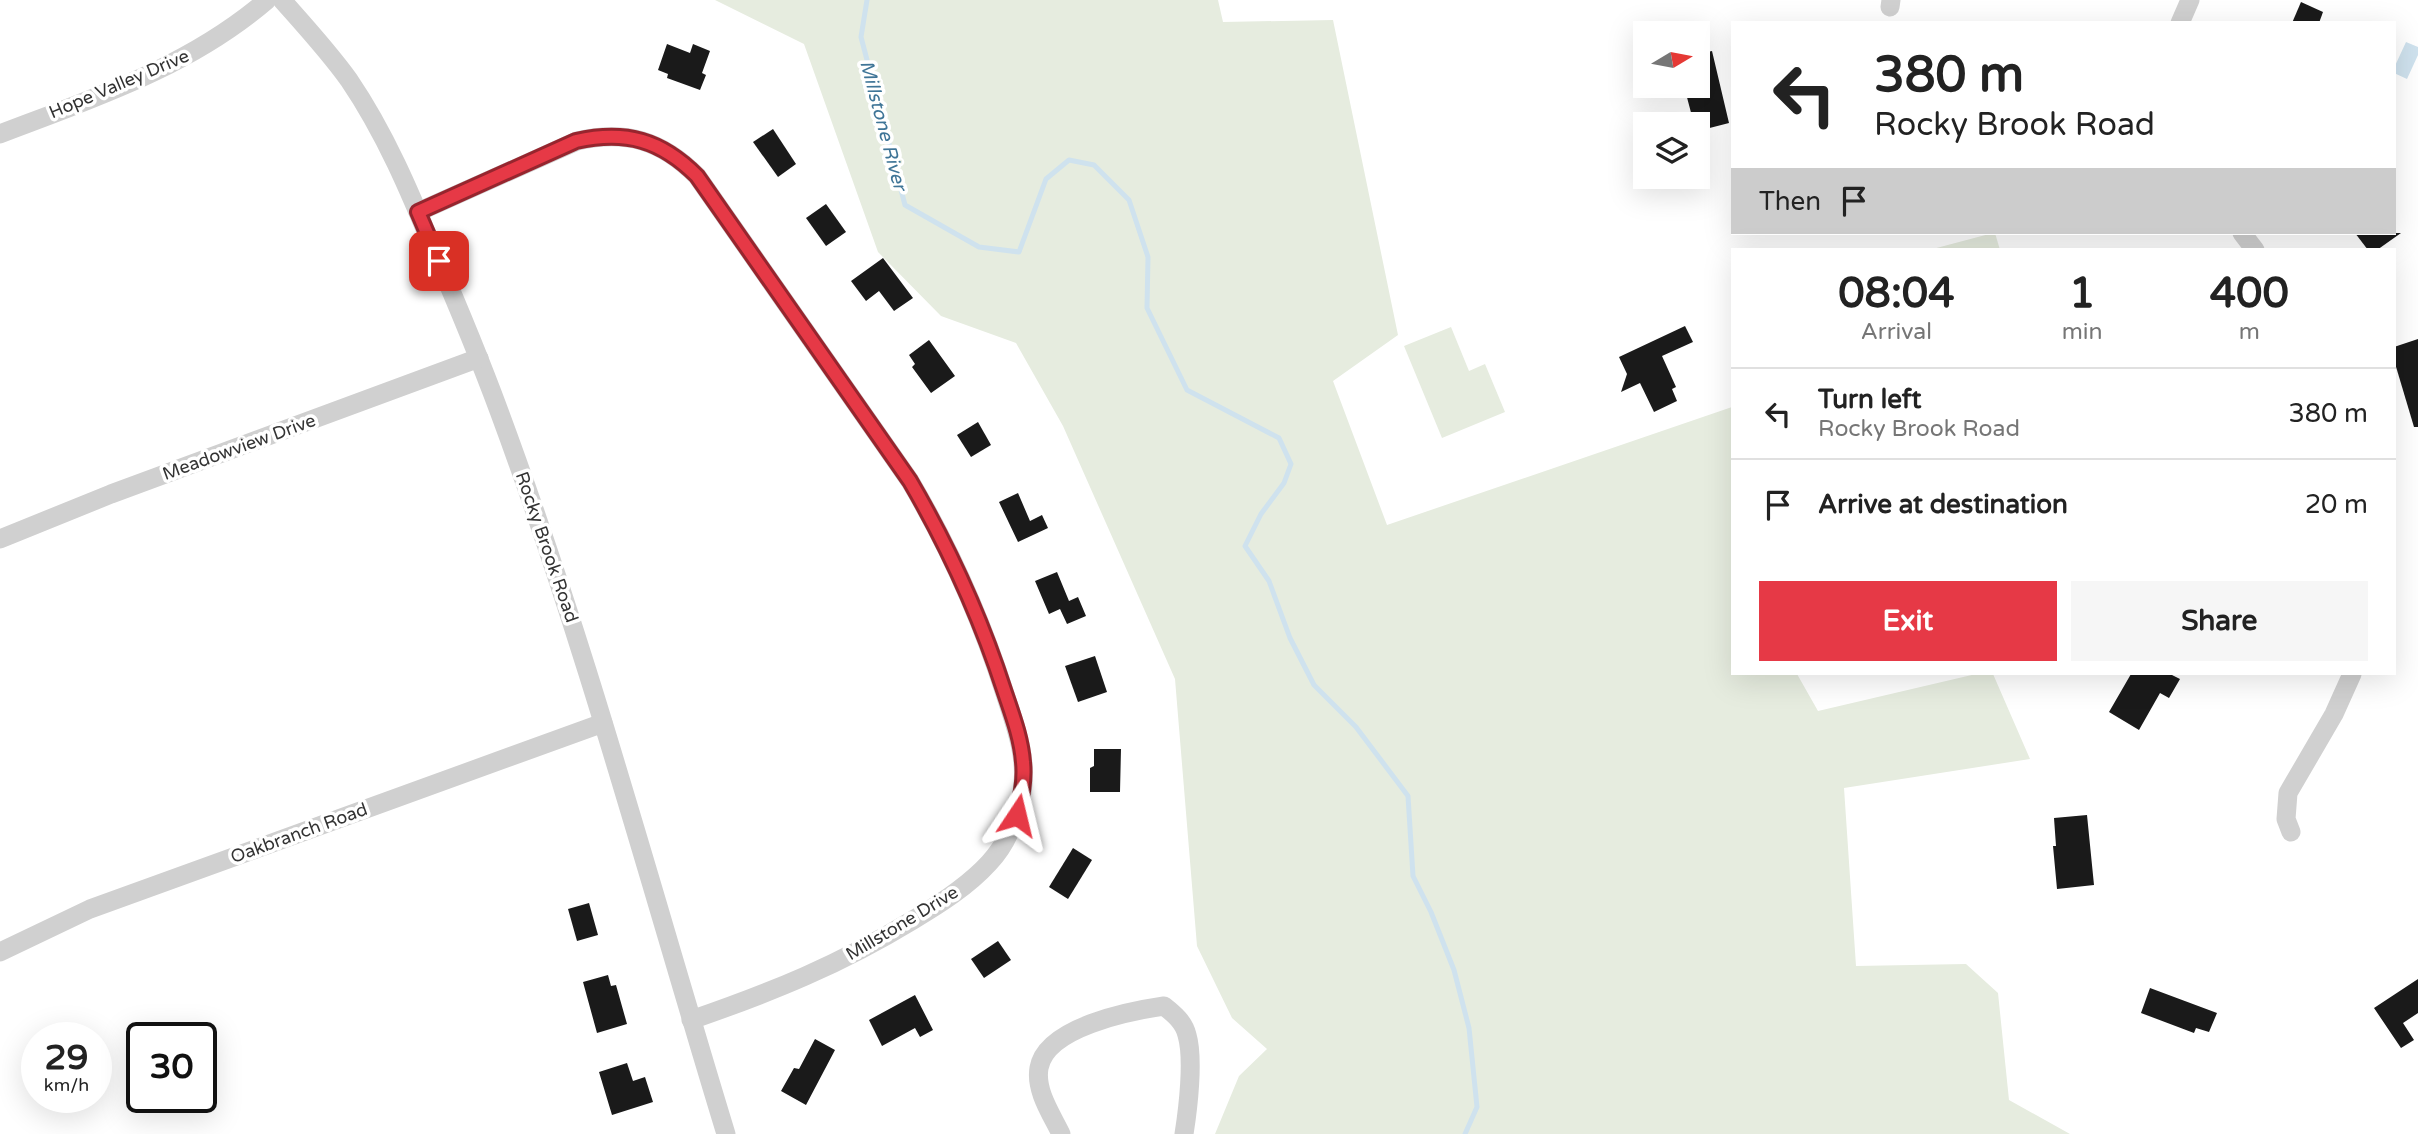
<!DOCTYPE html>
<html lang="en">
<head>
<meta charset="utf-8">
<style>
  :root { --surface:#fff; --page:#f6f6f6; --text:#222; --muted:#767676; --line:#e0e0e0; --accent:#e63946 }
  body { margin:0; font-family:"Varela Round",sans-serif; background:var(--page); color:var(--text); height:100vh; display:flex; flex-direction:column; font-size:26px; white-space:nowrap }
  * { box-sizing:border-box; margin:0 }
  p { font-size:23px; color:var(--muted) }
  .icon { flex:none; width:38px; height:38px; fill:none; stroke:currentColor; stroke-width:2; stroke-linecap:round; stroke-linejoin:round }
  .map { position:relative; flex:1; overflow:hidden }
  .details { position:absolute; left:1731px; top:248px; width:665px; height:427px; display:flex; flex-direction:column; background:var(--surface); border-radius:0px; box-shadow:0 7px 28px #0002 }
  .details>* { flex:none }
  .hud { position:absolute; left:1731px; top:21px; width:665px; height:214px; border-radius:0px; box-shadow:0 7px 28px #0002; background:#fff; color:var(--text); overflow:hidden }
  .needle { width:46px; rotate:80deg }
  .buttons { position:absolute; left:1633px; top:21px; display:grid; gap:14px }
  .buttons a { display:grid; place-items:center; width:77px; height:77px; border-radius:0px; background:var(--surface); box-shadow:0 7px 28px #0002; font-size:35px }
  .speed { position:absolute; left:21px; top:1022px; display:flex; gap:14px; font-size:35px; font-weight:700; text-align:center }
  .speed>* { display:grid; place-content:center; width:91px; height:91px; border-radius:50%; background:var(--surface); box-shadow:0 7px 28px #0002; line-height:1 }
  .speed small { font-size:18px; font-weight:400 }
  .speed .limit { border:4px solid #111; border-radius:10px; background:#fff; color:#111 }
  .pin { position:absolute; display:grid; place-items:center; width:60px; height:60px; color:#fff; margin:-30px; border-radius:14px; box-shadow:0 4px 10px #0006 }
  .me { position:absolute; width:77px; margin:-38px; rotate:10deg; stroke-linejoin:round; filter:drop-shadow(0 0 5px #0008) }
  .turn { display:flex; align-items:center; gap:24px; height:147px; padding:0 28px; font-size:32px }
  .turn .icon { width:91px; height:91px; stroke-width:2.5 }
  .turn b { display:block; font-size:49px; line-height:60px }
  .then { display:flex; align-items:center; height:66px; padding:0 28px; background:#0003; gap:14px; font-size:26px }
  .eta { display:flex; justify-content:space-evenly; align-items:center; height:119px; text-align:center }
  .eta b { font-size:42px; font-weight:700; line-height:49px }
  .button { display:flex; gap:14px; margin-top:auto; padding:14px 28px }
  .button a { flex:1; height:80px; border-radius:0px; background:var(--accent); color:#fff; font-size:28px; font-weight:700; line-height:80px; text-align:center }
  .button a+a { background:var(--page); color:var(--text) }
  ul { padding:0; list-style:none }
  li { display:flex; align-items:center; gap:21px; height:91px; padding:0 28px; border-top:2px solid var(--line) }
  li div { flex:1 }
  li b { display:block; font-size:26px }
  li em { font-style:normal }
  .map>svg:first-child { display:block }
  .green { fill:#e6ecdf }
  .water { fill:#cfe2ee }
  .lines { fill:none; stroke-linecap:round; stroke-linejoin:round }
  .stream { stroke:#cfe2ee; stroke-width:5 }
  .building { fill:#1a1a1a }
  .minor { stroke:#d0d0d0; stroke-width:19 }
  .route-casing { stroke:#96252e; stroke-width:18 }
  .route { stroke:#e63946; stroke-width:12 }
  .labels { text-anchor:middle; stroke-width:7; stroke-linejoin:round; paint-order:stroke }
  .street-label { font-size:18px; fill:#333; stroke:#fff }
  .water-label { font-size:19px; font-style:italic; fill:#3f7597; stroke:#fff }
</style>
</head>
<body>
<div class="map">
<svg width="2418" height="1134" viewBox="0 0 2418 1134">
  <rect width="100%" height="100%" fill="#fff"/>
  <g class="green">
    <path d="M715,0H1218L1223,22L1333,20L1398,335L1333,381L1387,525L1732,407V674H1797L1818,711L1976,674H1993L2030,759L1844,788L1856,966L1966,964L1998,993L2009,1100L2070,1134H1215L1239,1076L1267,1049L1232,1018L1197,946L1175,679L1063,426L1016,343L941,316L878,252L804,44Z"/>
    <path d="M1993,233H1995L2000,250H1929Z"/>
    <path d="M1451,327L1469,371L1485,364L1505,412L1442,438L1404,346Z"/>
  </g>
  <path class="water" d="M2406,42L2418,47V55L2407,79L2394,73V68Z"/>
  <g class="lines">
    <path class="stream" d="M867,0L861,37L905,205L979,247L1019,252L1046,179L1069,160L1094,165L1129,200L1148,257L1147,308L1187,390L1279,438L1291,464L1284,483L1261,514L1245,546L1269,581L1290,638L1314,685L1356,727L1408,796L1413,876L1431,912L1454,970L1469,1028L1477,1107L1465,1134"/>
  </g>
  <g class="building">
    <path d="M2301,2L2323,12L2319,23H2292Z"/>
    <path d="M667,44L690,53L693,44L710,51L702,73L706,75L700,90L667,78L668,74L658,70Z"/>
    <path d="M1712,51L1729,123L1698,131V124H1694L1684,86H1698V54Z"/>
    <path d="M773,129L796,164L778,177L753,142Z"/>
    <path d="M826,204L846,232L826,246L806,218Z"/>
    <path d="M2355,233H2401L2377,250H2368Z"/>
    <path d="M883,258L913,298L894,311L879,291L866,301L851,281Z"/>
    <path d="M1685,326L1693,342L1662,356L1676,387L1672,389L1677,401L1654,412L1640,383L1621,392L1627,374L1619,357Z"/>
    <path d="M2418,339V427H2414L2394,360V347Z"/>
    <path d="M929,340L955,376L931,393L912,367L915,364L909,355Z"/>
    <path d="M978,422L991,445L971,457L957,435Z"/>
    <path d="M1018,493L1030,521L1042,515L1048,528L1018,542L999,502Z"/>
    <path d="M1057,572L1069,601L1078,597L1086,616L1067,624L1060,609L1049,614L1035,581Z"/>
    <path d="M1095,656L1107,692L1078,702L1065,666Z"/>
    <path d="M2131,674H2170L2180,679L2169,698L2160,693L2139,730L2109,712Z"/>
    <path d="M1094,749H1121L1120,792H1090V768L1094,766Z"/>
    <path d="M2087,815L2094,885L2057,889L2053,846H2056L2054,818Z"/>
    <path d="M1073,848L1092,860L1068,899L1049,887Z"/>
    <path d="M589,903L598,935L577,941L568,909Z"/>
    <path d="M998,941L1011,960L984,978L971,959Z"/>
    <path d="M608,975L611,986L616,985L627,1024L597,1033L583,982Z"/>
    <path d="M2418,979V1013L2403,1023L2414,1040L2401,1048L2374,1008Z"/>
    <path d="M2150,988L2217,1013L2209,1032L2196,1028L2194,1033L2141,1013Z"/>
    <path d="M915,995L933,1030L920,1037L915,1028L882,1046L869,1020Z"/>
    <path d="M815,1039L835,1050L806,1105L781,1091L794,1068L799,1069Z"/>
    <path d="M627,1063L633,1081L645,1077L653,1102L612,1115L599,1072Z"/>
  </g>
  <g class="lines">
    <g class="minor">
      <path d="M282,0C305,26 329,52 349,80C385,133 410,192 434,251C457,304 479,357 499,411C587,648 652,892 726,1134"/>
      <path d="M1890,7L1891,0"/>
      <path d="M2180,23L2190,0"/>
      <path d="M0,134C94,98 189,67 267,0"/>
      <path d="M418,212L577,141C626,130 661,140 697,176L910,481C950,549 981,618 1005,694C1015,725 1028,758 1022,792C1017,818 1007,844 989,863C968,886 940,904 913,920C839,965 772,992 691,1020"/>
      <path d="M2242,233L2255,250"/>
      <path d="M0,539L111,494L479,358"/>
      <path d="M2291,832L2286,819L2288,793L2334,714L2352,674"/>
      <path d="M0,952L90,909L603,723"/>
      <path d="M1061,1134C1052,1115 1035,1091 1039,1068C1046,1027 1130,1011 1164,1006C1174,1014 1184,1022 1187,1035C1194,1059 1188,1109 1184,1134"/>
    </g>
  </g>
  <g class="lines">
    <defs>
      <path id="route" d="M439,261L418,212L576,141C626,130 661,140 697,176L910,481C949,548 980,616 1004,690C1012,714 1021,737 1023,762C1025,780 1021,798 1017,815"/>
    </defs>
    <use href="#route" class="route-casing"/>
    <use href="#route" class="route"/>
  </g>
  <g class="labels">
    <g class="street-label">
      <text transform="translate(119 84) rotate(-23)" y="6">Hope Valley Drive</text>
      <text transform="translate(239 447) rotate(-20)" y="6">Meadowview Drive</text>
      <text transform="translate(547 547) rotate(71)" y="6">Rocky Brook Road</text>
      <text transform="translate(299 833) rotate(-20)" y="6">Oakbranch Road</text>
      <text transform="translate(902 923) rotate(-31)" y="6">Millstone Drive</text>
    </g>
    <g class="water-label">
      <text transform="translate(884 125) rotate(75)" y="7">Millstone River</text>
    </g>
  </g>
</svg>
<div class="buttons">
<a><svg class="needle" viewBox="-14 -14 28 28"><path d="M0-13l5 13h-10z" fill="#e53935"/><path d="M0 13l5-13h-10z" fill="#767676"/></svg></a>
<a><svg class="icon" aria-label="layers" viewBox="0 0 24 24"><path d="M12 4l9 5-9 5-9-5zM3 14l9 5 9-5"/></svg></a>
</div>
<div class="speed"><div>29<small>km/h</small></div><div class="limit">30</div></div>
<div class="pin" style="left:439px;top:261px;background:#d93025"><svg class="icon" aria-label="arrive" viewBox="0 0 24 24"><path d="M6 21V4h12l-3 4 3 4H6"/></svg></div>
<svg class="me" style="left:1017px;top:815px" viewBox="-20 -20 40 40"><path d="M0-17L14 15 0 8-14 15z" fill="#e63946" stroke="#fff" stroke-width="4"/></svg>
<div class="hud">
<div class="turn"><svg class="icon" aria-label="left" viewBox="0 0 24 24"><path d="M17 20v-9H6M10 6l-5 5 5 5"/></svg><div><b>380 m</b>Rocky Brook Road</div></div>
<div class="then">Then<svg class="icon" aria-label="arrive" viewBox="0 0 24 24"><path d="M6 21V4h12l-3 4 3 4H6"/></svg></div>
</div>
<section class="details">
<div class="eta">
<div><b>08:04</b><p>Arrival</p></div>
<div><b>1</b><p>min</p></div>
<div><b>400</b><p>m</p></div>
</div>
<ul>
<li><svg class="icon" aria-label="left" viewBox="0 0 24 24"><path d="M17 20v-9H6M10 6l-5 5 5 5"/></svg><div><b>Turn left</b><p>Rocky Brook Road</p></div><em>380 m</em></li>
<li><svg class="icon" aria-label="arrive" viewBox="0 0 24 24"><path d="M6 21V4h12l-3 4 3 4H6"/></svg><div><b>Arrive at destination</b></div><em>20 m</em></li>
</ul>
<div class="button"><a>Exit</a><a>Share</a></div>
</section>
</div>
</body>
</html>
